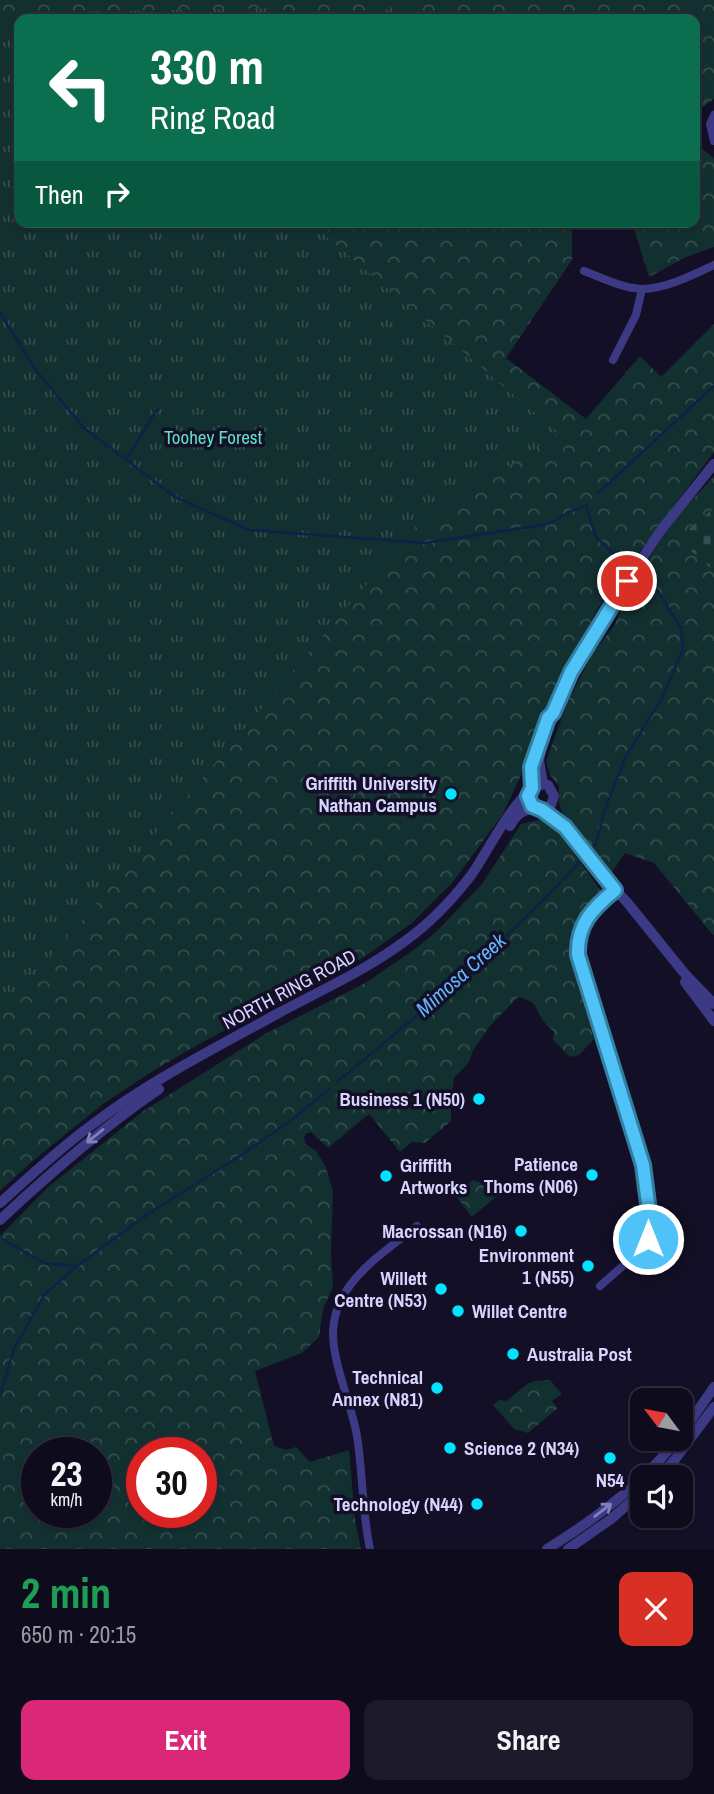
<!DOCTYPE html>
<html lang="en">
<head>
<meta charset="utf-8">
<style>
  :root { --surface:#0e0b1c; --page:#1c1929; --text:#f1f3f6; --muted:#9b9ba3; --line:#2e2b3b; --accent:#db2777 }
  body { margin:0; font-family:"Archivo Narrow",sans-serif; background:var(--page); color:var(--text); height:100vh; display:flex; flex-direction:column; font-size:26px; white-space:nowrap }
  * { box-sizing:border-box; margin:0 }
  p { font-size:23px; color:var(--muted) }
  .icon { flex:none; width:38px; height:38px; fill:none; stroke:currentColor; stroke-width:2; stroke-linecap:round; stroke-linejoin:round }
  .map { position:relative; height:1549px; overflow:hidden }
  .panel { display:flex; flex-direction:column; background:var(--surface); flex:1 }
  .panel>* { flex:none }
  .guide { position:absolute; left:14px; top:14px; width:686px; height:214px; border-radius:14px; box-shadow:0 2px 5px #0004,0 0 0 2px var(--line); background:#0b6e4f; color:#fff; overflow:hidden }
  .needle { width:46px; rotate:302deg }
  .buttons { position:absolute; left:630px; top:1388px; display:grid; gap:14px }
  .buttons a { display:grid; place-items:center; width:63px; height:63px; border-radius:14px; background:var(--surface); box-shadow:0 2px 5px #0004,0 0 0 2px var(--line); font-size:35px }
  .speed { position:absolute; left:21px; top:1437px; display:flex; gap:14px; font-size:35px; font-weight:700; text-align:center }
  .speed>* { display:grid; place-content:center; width:91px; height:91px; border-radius:50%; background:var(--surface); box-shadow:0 2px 5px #0004,0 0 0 2px var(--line); line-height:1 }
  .speed small { font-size:18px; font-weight:400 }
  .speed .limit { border:10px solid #d22; background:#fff; color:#111 }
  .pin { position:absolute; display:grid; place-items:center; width:60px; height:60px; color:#fff; margin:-30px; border:4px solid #fff; border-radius:50%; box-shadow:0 2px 7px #0007 }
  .me { position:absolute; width:77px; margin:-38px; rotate:0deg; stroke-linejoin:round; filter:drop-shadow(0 0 5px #0008) }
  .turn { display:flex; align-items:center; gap:24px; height:147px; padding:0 21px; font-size:32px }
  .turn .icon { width:91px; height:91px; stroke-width:2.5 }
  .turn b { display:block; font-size:49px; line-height:60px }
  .then { display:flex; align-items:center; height:66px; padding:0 21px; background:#0003; gap:14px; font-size:26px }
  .round { display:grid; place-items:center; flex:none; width:74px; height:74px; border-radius:14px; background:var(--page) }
  .headline { display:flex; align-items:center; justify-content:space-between; height:119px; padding:0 21px }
  h1 { font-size:42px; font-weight:700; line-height:52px; color:#1e9e55 }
  .button { display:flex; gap:14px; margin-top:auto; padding:14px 21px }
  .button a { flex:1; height:80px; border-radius:14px; background:var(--accent); color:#fff; font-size:28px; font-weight:700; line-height:80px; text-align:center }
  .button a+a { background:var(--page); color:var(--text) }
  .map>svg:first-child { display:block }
  .forest { fill:url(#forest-crowns); fill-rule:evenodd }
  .cemetery { fill:url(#cemetery-stones) }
  .park { fill:url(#park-tufts) }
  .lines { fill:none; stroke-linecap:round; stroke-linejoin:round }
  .stream { stroke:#0c2248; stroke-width:2.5 }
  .minor { stroke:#3d3a85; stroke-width:8 }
  .tertiary { stroke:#3d3a85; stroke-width:10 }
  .oneway { stroke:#837fbc }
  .route-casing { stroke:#337fa1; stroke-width:18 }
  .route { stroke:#4fc3f7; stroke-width:12 }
  .poi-dot { fill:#00e5ff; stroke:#130f26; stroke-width:2.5 }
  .labels { text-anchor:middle; stroke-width:7; stroke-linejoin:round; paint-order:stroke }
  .park-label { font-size:19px; fill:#5fe0c0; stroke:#130f26 }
  .poi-label { font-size:19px; font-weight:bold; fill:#d9d4ff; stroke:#130f26; text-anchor:end }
  .street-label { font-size:19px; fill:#d9d4ff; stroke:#130f26 }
  .water-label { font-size:21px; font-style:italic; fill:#62b6ff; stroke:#130f26 }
</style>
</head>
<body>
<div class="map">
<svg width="714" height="1549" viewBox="0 0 714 1549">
  <defs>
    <pattern id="forest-crowns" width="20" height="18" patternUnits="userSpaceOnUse" patternTransform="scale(1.75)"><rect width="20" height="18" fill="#12302f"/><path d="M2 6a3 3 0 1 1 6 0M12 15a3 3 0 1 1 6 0" fill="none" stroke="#344d4e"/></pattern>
    <pattern id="cemetery-stones" width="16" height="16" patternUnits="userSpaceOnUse" patternTransform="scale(1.75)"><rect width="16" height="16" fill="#12302f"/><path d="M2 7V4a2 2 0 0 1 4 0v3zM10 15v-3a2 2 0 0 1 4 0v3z" fill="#344d4e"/></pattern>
    <pattern id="park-tufts" width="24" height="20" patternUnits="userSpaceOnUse" patternTransform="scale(1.75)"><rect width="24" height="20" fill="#12302f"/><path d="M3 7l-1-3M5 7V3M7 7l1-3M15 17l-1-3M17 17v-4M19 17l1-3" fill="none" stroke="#344d4e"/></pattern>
  </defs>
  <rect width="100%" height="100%" fill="#130f26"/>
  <g class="forest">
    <path d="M0,0H714V99L695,112V19H19V222H575L572,229V260L506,358L586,419L640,356L661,377L714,324V452L599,606L535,729L527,762L503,814L452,883L412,923L364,957L199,1044L153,1071L103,1104L35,1159L0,1191Z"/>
    <path d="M695,143L714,158V247L684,258L649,277L632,222H695Z"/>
    <path d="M714,476V934L713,935L654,863L625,853L612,872L608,869L563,815L559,804V786L550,775L546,761L568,701L594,651L614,626L629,592L671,523Z"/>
    <path d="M539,820L552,822L600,890C596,897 589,902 584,908C573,924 570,940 571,959L594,1039L579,1055L570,1057L553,1040L554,1032C550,1028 545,1024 542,1019C533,1004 538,1003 518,997L490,1026L473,1050L469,1062L454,1078L451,1099V1121L425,1143L412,1142L400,1152L369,1114L328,1148L311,1132L307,1133L304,1137L306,1144L316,1151L325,1165L333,1191L331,1252L333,1287L323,1309L319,1337L302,1353L255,1371L274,1446L286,1450L296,1447L310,1462L349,1450L355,1520L361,1549H0V1236L47,1188L142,1112L265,1034L367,982L415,949L436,932L482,884L521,824ZM37,1452H96V1512H37ZM142,1452H201V1512H142Z"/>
    <path d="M473,1180L503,1191L472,1217L456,1196Z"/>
    <path d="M550,1380L562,1394L552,1401L558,1408L528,1433L514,1429L493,1405L499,1400L506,1401L529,1383L535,1381Z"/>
  </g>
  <path class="cemetery" d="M714,508V571L688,548L689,529Z"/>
  <g class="park">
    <path d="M426,0L409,19H378L395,1Z"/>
    <path d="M279,8L310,19H19V222H309L559,433L415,527L0,1017V13Z"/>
  </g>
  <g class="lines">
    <g class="stream">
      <path d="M0,313L35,369L83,427L175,497L249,530L425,543L548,524L573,510L586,506"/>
      <path d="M126,460L157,409"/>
      <path d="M597,494L714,386"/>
      <path d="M588,504L586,506L596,537L628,567"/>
      <path d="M595,846L606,806L626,756L662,698L683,649L681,628L657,590L642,578"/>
      <path d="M338,1081C422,1012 505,943 579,863"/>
      <path d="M2,1239L44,1263L76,1266"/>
      <path d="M0,1395L14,1349L44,1295L77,1266L148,1214L246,1152L293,1119L329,1089"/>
    </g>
    <g class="minor">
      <path d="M714,115L710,124L714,141"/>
      <path d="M584,271C603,278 622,288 642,289C665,289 693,275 714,265"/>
      <path d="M613,360L636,315L642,289"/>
      <path d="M600,1286L641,1250L646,1243L650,1234L649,1211L643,1165L578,955C577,924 592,909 615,890"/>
      <path d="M370,1549C362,1512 363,1474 357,1436C352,1408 340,1381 335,1353C322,1291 374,1260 417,1226"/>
    </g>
    <g class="tertiary">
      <path d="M543,784L539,760L541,751L553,713L571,672L612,604L661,530L714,464"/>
      <path d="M532,788L531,767L535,751"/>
      <path d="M529,791L528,800C534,811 552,815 562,825C586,848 602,878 626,901L685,974L714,1004"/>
      <path d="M510,826C516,815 522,809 536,809"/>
      <path d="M685,982L714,1021"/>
      <path d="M0,1203C30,1176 60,1148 93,1124C148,1082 215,1048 275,1015C319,991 365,971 405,941C429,924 451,901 469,878C485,859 521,778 548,785L554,796L551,805L542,810"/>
      <path d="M0,1220C50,1173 102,1128 159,1089"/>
      <path d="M681,1435L714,1387"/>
      <path d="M659,1477L673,1462L714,1407"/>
      <path d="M547,1549C594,1520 644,1483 678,1438"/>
      <path d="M568,1549L611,1519L642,1492"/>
    </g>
  </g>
  <defs><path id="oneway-shaft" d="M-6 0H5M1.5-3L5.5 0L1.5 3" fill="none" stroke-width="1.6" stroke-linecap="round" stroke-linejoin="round" transform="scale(1.75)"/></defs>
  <g class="oneway">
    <use href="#oneway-shaft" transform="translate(95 1136) rotate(141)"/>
    <use href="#oneway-shaft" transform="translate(603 1510) rotate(-38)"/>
  </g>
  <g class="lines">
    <defs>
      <path id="route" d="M627,581L571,672L553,713L548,718L531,767L532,788L528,796L532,806L542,810L565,827L615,890C592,909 577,924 578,955L643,1165L649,1211L648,1239"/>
    </defs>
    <use href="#route" class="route-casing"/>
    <use href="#route" class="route"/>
  </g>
  <g class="poi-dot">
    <circle cx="451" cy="794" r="7"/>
    <circle cx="479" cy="1099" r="7"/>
    <circle cx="592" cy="1175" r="7"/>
    <circle cx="386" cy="1176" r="7"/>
    <circle cx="521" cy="1231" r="7"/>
    <circle cx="588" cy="1266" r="7"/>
    <circle cx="441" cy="1289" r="7"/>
    <circle cx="458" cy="1311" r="7"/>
    <circle cx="513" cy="1354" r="7"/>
    <circle cx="437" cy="1388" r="7"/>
    <circle cx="450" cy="1448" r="7"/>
    <circle cx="610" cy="1458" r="7"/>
    <circle cx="477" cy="1504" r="7"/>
  </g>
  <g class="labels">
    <g class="park-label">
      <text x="213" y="444">Toohey Forest</text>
    </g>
    <g class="poi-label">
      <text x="437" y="790">Griffith University<tspan x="437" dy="22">Nathan Campus</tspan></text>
      <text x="465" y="1106">Business 1 (N50)</text>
      <text x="578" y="1171">Patience<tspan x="578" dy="22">Thoms (N06)</tspan></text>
      <text x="400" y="1172" text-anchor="start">Griffith<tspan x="400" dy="22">Artworks</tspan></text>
      <text x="507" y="1238">Macrossan (N16)</text>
      <text x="574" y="1262">Environment<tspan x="574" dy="22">1 (N55)</tspan></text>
      <text x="427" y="1285">Willett<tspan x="427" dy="22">Centre (N53)</tspan></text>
      <text x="472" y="1318" text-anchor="start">Willet Centre</text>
      <text x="527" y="1361" text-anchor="start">Australia Post</text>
      <text x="423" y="1384">Technical<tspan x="423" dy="22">Annex (N81)</tspan></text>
      <text x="464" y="1455" text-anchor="start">Science 2 (N34)</text>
      <text x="610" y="1487" text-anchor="middle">N54</text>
      <text x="463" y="1511">Technology (N44)</text>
    </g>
    <g class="street-label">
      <text transform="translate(289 989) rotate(-28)" y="7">NORTH RING ROAD</text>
    </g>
    <g class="water-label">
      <text transform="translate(461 975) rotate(-42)" y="7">Mimosa Creek</text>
    </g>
  </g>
</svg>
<div class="buttons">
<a><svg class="needle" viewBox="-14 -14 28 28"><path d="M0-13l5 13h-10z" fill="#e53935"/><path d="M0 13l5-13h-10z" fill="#9b9ba3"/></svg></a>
<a><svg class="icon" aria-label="sound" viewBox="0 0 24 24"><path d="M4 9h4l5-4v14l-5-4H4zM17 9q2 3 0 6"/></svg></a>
</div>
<div class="speed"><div>23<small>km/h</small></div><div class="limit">30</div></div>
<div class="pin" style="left:627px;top:581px;background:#d93025"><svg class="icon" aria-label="arrive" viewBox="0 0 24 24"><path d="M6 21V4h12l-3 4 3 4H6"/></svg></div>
<svg class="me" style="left:648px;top:1239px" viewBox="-20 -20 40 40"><circle r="17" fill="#4fc3f7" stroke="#fff" stroke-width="3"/><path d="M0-11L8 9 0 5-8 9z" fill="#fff"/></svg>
<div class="guide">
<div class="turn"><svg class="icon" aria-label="left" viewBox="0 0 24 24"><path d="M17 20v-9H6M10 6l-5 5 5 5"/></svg><div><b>330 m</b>Ring Road</div></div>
<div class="then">Then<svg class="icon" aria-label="right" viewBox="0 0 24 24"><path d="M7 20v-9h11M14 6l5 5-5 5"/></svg></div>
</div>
</div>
<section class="panel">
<div class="headline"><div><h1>2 min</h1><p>650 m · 20:15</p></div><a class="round" style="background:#d93025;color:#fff"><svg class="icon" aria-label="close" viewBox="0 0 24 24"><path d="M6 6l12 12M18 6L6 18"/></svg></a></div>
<div class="button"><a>Exit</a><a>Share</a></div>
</section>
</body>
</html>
